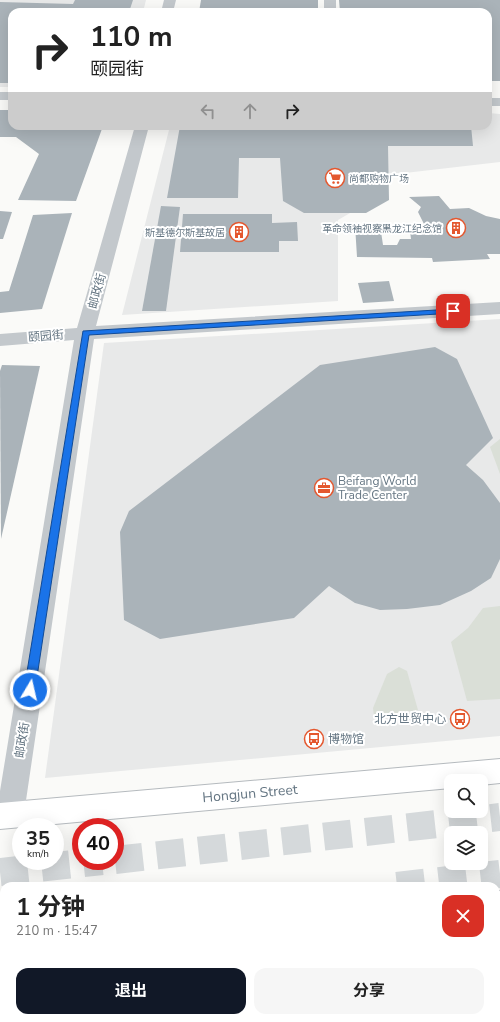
<!DOCTYPE html>
<html lang="zh">
<head>
<meta charset="utf-8">
<style>
  :root { --surface:#fff; --page:#f6f6f6; --text:#222; --muted:#767676; --accent:#111827 }
  body { margin:0; font-family:"Nunito Sans","Noto Sans SC",sans-serif; background:var(--page); color:var(--text); height:100vh; display:flex; flex-direction:column; font-size:15px; white-space:nowrap }
  * { box-sizing:border-box; margin:0 }
  p { font-size:13px; color:var(--muted) }
  .icon { flex:none; width:22px; height:22px; fill:none; stroke:currentColor; stroke-width:2; stroke-linecap:round; stroke-linejoin:round }
  .map { position:relative; flex:1; overflow:hidden }
  .panel { position:absolute; left:0px; top:882px; width:500px; height:140px; display:flex; flex-direction:column; background:var(--surface); border-radius:12px 12px 0 0; box-shadow:0 4px 16px #0002 }
  .panel>* { flex:none }
  .top-card { position:absolute; left:8px; top:8px; width:484px; height:122px; border-radius:12px; box-shadow:0 4px 16px #0002; background:#fff; color:var(--text); overflow:hidden }
  .tools { position:absolute; left:444px; top:774px; display:grid; gap:8px }
  .tools a { display:grid; place-items:center; width:44px; height:44px; border-radius:8px; background:var(--surface); box-shadow:0 4px 16px #0002; font-size:20px }
  .speed { position:absolute; left:12px; top:818px; display:flex; gap:8px; font-size:20px; font-weight:700; text-align:center }
  .speed>* { display:grid; place-content:center; width:52px; height:52px; border-radius:50%; background:var(--surface); box-shadow:0 4px 16px #0002; line-height:1 }
  .speed small { font-size:10px; font-weight:400 }
  .speed .limit { border:6px solid #d22; background:#fff; color:#111 }
  .pin { position:absolute; display:grid; place-items:center; width:34px; height:34px; color:#fff; margin:-17px; border-radius:8px; box-shadow:0 2px 6px #0006 }
  .me { position:absolute; width:44px; margin:-22px; rotate:9deg; stroke-linejoin:round; filter:drop-shadow(0 0 3px #0008) }
  .turn { display:flex; align-items:center; gap:14px; height:84px; padding:0 16px; font-size:18px }
  .turn .icon { width:52px; height:52px; stroke-width:2.5 }
  .turn b { display:block; font-size:28px; line-height:34px }
  .lanes { display:flex; align-items:center; height:38px; padding:0 16px; background:#0003; justify-content:center; gap:20px; direction:ltr }
  .lanes .off { opacity:.35 }
  .round { display:grid; place-items:center; flex:none; width:42px; height:42px; border-radius:12px; background:var(--page) }
  .overview { display:flex; align-items:center; justify-content:space-between; height:68px; padding:0 16px }
  h1 { font-size:24px; font-weight:700; line-height:30px }
  .cta { display:flex; gap:8px; margin-top:auto; padding:8px 16px }
  .cta a { flex:1; height:46px; border-radius:12px; background:var(--accent); color:#fff; font-size:16px; font-weight:700; line-height:46px; text-align:center }
  .cta a+a { background:var(--page); color:var(--text) }
  .map>svg:first-child { display:block }
  .built { fill:#e8e9e9 }
  .green { fill:#dadfd7 }
  .building { fill:#aab3b9 }
  .lines { fill:none; stroke-linecap:round; stroke-linejoin:round }
  .major-tunnel { stroke:#d5d9db; stroke-width:28; stroke-dasharray:28 14; stroke-linecap:butt }
  .major-casing { stroke:#b5babe; stroke-width:2 }
  .minor { fill:#c3c8cc; fill-rule:evenodd }
  .major { fill:#fff; fill-rule:evenodd }
  .route { fill:#1a73e8; stroke:#114b97 }
  .labels { text-anchor:middle; stroke-width:4; stroke-linejoin:round; paint-order:stroke }
  .far-poi-label { font-size:10px; fill:#657683; stroke:#fff; text-anchor:end }
  .street-label { font-size:12px; fill:#657683; stroke:#fff }
  .poi-label { font-size:12px; fill:#657683; stroke:#fff; text-anchor:start }
  .near-street-label { font-size:14px; fill:#657683; stroke:#fff }
</style>
</head>
<body>
<div class="map">
<svg width="500" height="1022" viewBox="0 0 500 1022">
  <rect width="100%" height="100%" fill="#fafaf8"/>
  <g class="built">
    <path d="M0,0H146L143,12H12V87H0Z"/>
    <path d="M488,113L500,114V162L379,176L378,197L338,220V301L122,315L170,126H488Z"/>
    <path d="M500,319V736L45,778L104,343Z"/>
    <path d="M500,1009V1022H417L443,1018H496V1010Z"/>
  </g>
  <g class="green">
    <path d="M500,439V474L490,447Z"/>
    <path d="M500,606V699L467,701L451,642L468,628L483,608Z"/>
    <path d="M399,667L407,671L418,710L374,717L373,708L387,674Z"/>
  </g>
  <g class="building">
    <path d="M75,0H133L129,12H12V83H0V2L73,4Z"/>
    <path d="M201,0H318V12H199Z"/>
    <path d="M339,0H500V81H488V12H340Z"/>
    <path d="M0,110H12V126H103L76,201L18,200L39,154L16,137H0Z"/>
    <path d="M180,126H471L473,146H388L389,200L366,213H304L283,201L280,158H239L238,198H167Z"/>
    <path d="M439,196L450,209L469,208L486,216L500,219V254H487L490,259L433,262L432,258L357,257L355,225H380L383,245H397L400,239H411L410,231L413,224H424L418,212L421,207L409,197Z"/>
    <path d="M161,206L180,207L166,311H142Z"/>
    <path d="M0,211L12,212L3,239H0Z"/>
    <path d="M72,213L42,309L0,313V292L9,291L33,215Z"/>
    <path d="M183,214H272V223L297,222L298,241H279V252H180Z"/>
    <path d="M389,281L394,301L363,303L358,283Z"/>
    <path d="M435,347L457,359L493,438L466,465L483,480L500,503V559L491,578L471,591L440,605L407,609L380,610L355,603L329,586L294,618L160,639L124,620L120,532L129,511L320,365Z"/>
    <path d="M2,365L40,366L1,539L0,371Z"/>
    <rect x="496" y="1013" width="4" height="9"/>
  </g>
  <g class="lines">
    <g class="major-tunnel">
      <path d="M115,860L500,817"/>
      <path d="M0,872L102,861"/>
      <path d="M397,886L500,874"/>
      <path d="M0,931L4,930"/>
    </g>
    <defs>
      <g id="major">
        <path d="M500,759V783L481,785V781H451V788L0,829V803Z"/>
        <rect x="496" y="891" width="4" height="30"/>
        <path d="M4,954V984L0,985V955Z"/>
      </g>
    </defs>
    <use href="#major" class="major-casing"/>
    <g class="minor">
      <path d="M164,0H176L173,12H161Z"/>
      <rect x="324" y="0" width="12" height="12"/>
      <rect x="0" y="92" width="12" height="8"/>
      <rect x="488" y="98" width="12" height="8"/>
      <path d="M135,126H149L96,326L500,302V314L94,339L24,814L20,823L10,827L0,823V791L74,340L0,346V334L77,328Z"/>
    </g>
    <use href="#major" class="major"/>
  </g>
  <path class="route" d="M453,309L456,311L455,313L89,335L35,690L33,693L30,695L26,693L24,690L83,331Z"/>
  <defs>
    <symbol id="supermarket-ring" viewBox="-11 -11 22 22"><circle r="9.5" fill="#fff" stroke="#e4572e" stroke-width="1.5"/><path d="M-6-5.5h2.5l.6 2H6L4.5 2H-2.5L-4.4-4H-6ZM-1.5 3.2a1.3 1.3 0 1 0 .1 0ZM3 3.2a1.3 1.3 0 1 0 .1 0Z" fill="#e4572e"/></symbol>
    <symbol id="building-ring" viewBox="-11 -11 22 22"><circle r="9.5" fill="#fff" stroke="#e4572e" stroke-width="1.5"/><path d="M-4-6H4V6H1V3H-1V6H-4ZM-2.5-4.3h1.7v1.8h-1.7ZM.8-4.3h1.7v1.8H.8ZM-2.5-1h1.7V.8h-1.7ZM.8-1h1.7V.8H.8Z" fill="#e4572e"/></symbol>
    <symbol id="office-ring" viewBox="-11 -11 22 22"><circle r="9.5" fill="#fff" stroke="#e4572e" stroke-width="1.5"/><path d="M-6-3h4V-5.5h4V-3h4V5H-6ZM-1-4.5V-3h2v-1.5ZM-6 0V1H6V0Z" fill="#e4572e"/></symbol>
    <symbol id="bus-ring" viewBox="-11 -11 22 22"><circle r="9.5" fill="#fff" stroke="#e4572e" stroke-width="1.5"/><path d="M-5-6H5V4H4V6H2V4H-2V6H-4V4H-5ZM-3.5-4V0h7V-4ZM-3.5 1.2v1.5H-2V1.2ZM2 1.2v1.5H3.5V1.2Z" fill="#e4572e"/></symbol>
  </defs>
  <g fill-rule="evenodd">
    <use href="#supermarket-ring" x="324" y="167" width="22" height="22"/>
    <use href="#building-ring" x="445" y="217" width="22" height="22"/>
    <use href="#building-ring" x="228" y="221" width="22" height="22"/>
    <use href="#office-ring" x="313" y="477" width="22" height="22"/>
    <use href="#bus-ring" x="449" y="708" width="22" height="22"/>
    <use href="#bus-ring" x="303" y="728" width="22" height="22"/>
  </g>
  <g class="labels">
    <g class="far-poi-label">
      <text x="349" y="182" text-anchor="start">尚都购物广场</text>
      <text x="442" y="232">革命领袖视察黑龙江纪念馆</text>
      <text x="225" y="236">斯基德尔斯基故居</text>
    </g>
    <g class="street-label">
      <text transform="translate(97 291) rotate(-75)" y="4">邮政街</text>
      <text transform="translate(46 336) rotate(-5)" y="4">颐园街</text>
      <text transform="translate(22 740) rotate(-81)" y="4">邮政街</text>
    </g>
    <g class="poi-label">
      <text x="338" y="485">Beifang World<tspan x="338" dy="14">Trade Center</tspan></text>
      <text x="446" y="723" text-anchor="end">北方世贸中心</text>
      <text x="328" y="743">博物馆</text>
    </g>
    <g class="near-street-label">
      <text transform="translate(250 793) rotate(-5)" y="5">Hongjun Street</text>
    </g>
  </g>
</svg>
<div class="tools">
<a><svg class="icon" aria-label="search" viewBox="0 0 24 24"><circle cx="10" cy="10" r="6"/><path d="M15 15l6 6"/></svg></a>
<a><svg class="icon" aria-label="layers" viewBox="0 0 24 24"><path d="M12 4l9 5-9 5-9-5zM3 14l9 5 9-5"/></svg></a>
</div>
<div class="speed"><div>35<small>km/h</small></div><div class="limit">40</div></div>
<div class="pin" style="left:453px;top:311px;background:#d93025"><svg class="icon" aria-label="arrive" viewBox="0 0 24 24"><path d="M6 21V4h12l-3 4 3 4H6"/></svg></div>
<svg class="me" style="left:30px;top:690px" viewBox="-20 -20 40 40"><circle r="17" fill="#1a73e8" stroke="#fff" stroke-width="3"/><path d="M0-11L8 9 0 5-8 9z" fill="#fff"/></svg>
<div class="top-card">
<div class="turn"><svg class="icon" aria-label="right" viewBox="0 0 24 24"><path d="M7 20v-9h11M14 6l5 5-5 5"/></svg><div><b>110 m</b>颐园街</div></div>
<div class="lanes"><svg class="icon off" aria-label="left" viewBox="0 0 24 24"><path d="M17 20v-9H6M10 6l-5 5 5 5"/></svg><svg class="icon off" aria-label="ahead" viewBox="0 0 24 24"><path d="M12 20V5M6 11l6-6 6 6"/></svg><svg class="icon" aria-label="right" viewBox="0 0 24 24"><path d="M7 20v-9h11M14 6l5 5-5 5"/></svg></div>
</div>
<section class="panel">
<div class="overview"><div><h1>1 分钟</h1><p>210 m · 15:47</p></div><a class="round" style="background:#d93025;color:#fff"><svg class="icon" aria-label="close" viewBox="0 0 24 24"><path d="M6 6l12 12M18 6L6 18"/></svg></a></div>
<div class="cta"><a>退出</a><a>分享</a></div>
</section>
</div>
</body>
</html>
